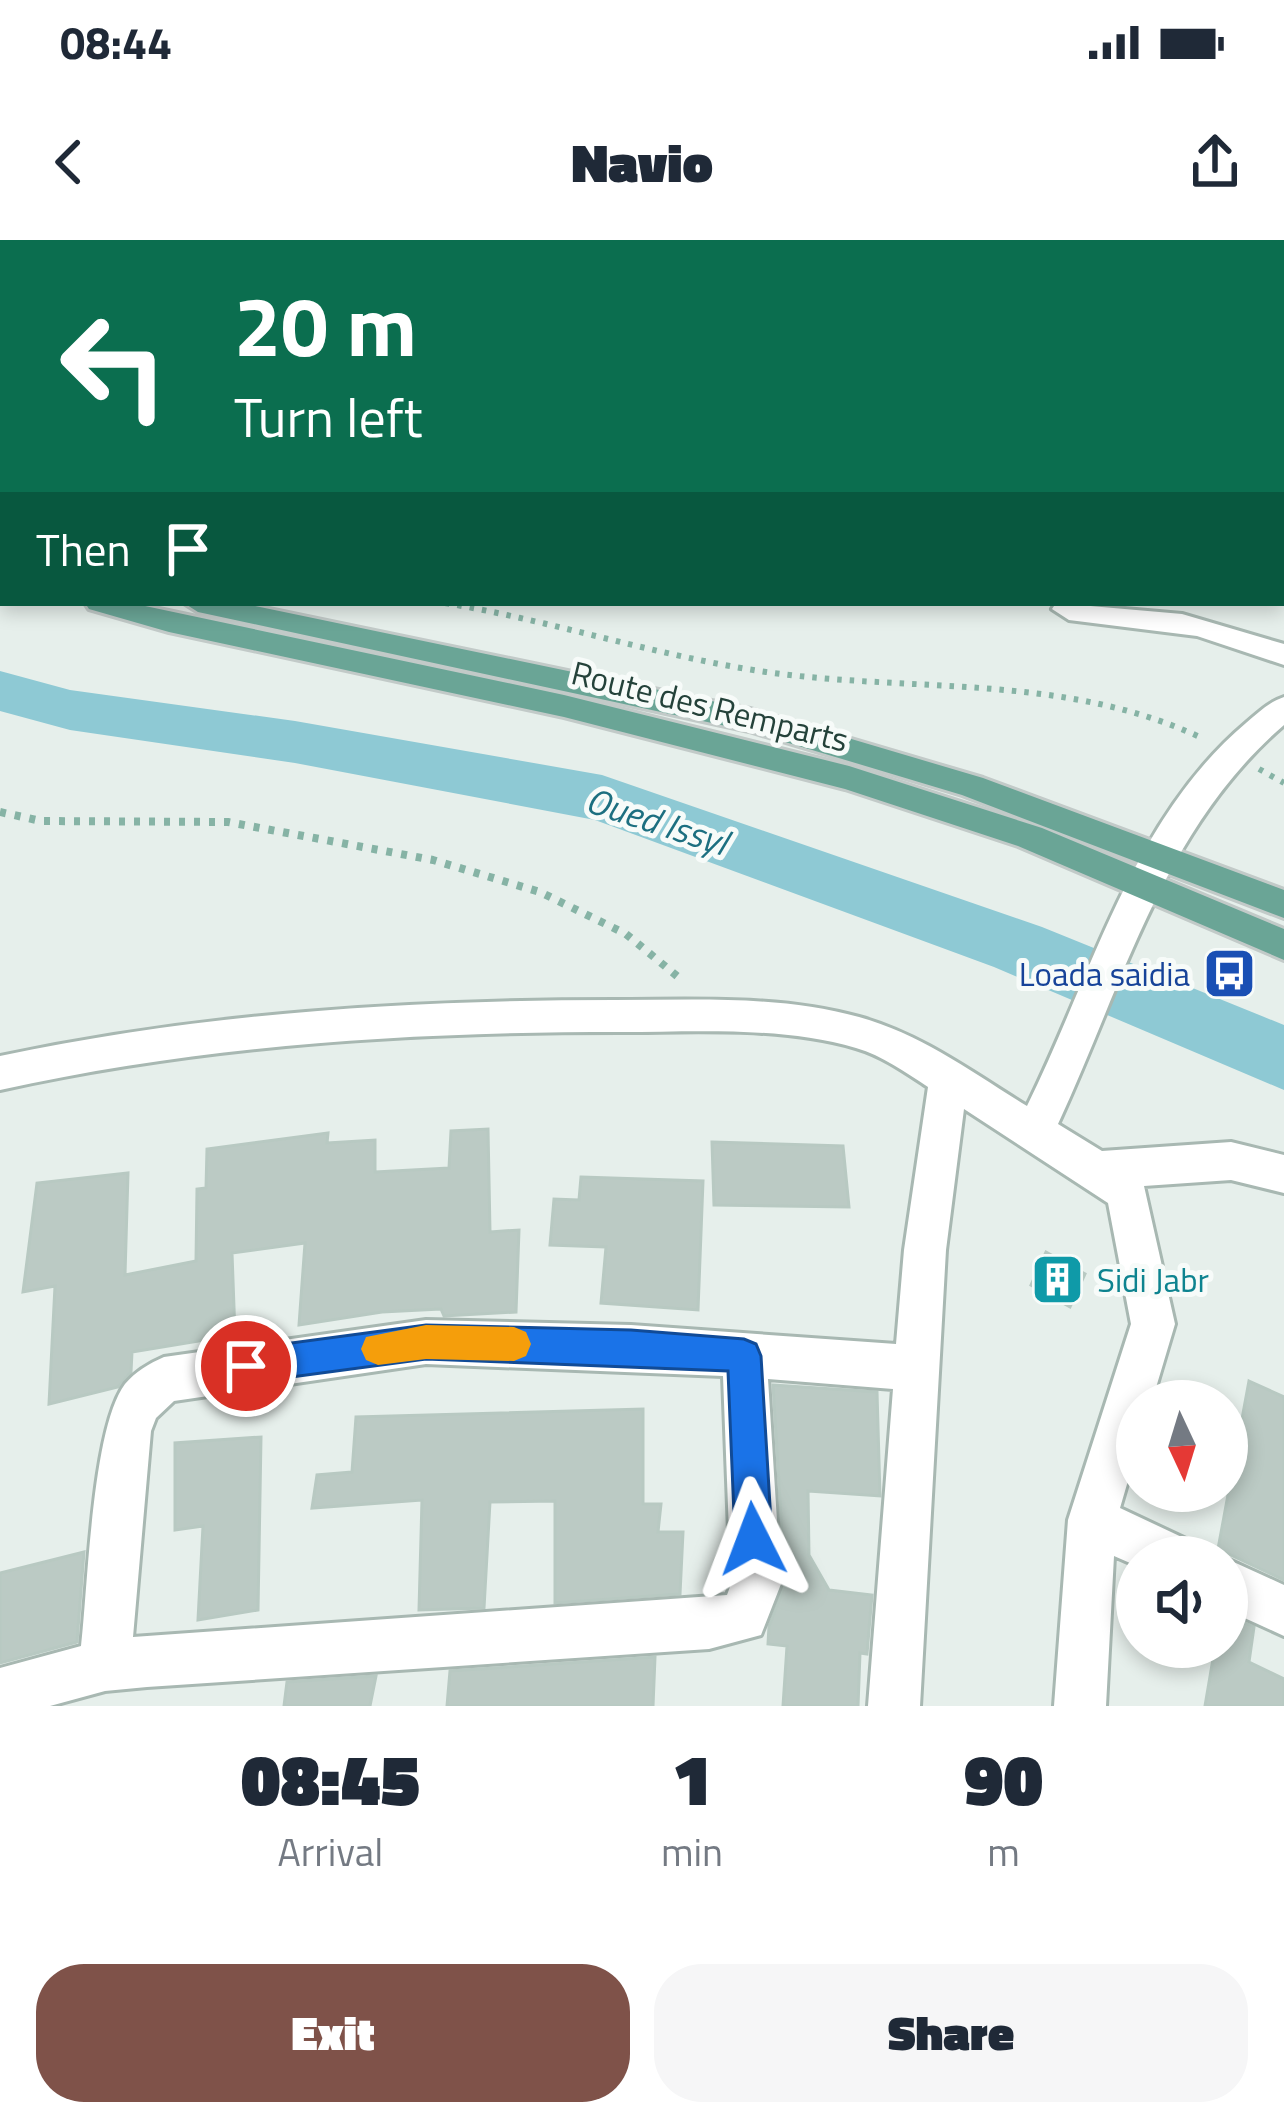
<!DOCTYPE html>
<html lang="en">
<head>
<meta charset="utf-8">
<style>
  :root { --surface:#fff; --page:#f6f6f7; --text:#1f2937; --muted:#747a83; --accent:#7f5249 }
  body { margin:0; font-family:"Titillium Web",sans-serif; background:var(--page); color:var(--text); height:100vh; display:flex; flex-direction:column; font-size:45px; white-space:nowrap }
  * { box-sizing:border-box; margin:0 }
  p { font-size:39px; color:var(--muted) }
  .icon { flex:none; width:66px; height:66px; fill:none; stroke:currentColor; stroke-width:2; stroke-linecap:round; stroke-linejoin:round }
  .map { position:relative; height:1466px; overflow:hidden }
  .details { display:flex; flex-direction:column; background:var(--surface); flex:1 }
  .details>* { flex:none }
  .hud { position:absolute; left:0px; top:0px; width:1284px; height:366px; box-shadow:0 6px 18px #0003; background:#0b6e4f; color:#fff; overflow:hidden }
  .needle { width:78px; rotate:176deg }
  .controls { position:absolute; left:1116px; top:1140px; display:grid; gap:24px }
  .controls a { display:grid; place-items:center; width:132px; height:132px; border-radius:50%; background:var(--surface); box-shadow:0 6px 18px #0003; font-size:60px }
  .pin { position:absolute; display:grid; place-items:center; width:102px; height:102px; color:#fff; margin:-51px; border:6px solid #fff; border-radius:50%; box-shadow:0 3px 12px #0007 }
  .me { position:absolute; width:132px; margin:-66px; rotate:357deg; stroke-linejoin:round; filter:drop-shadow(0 0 9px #0008) }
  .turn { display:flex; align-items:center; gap:42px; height:252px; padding:0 36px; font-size:54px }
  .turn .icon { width:156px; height:156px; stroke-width:2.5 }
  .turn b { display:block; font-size:84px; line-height:102px }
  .then { display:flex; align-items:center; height:114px; padding:0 36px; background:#0003; gap:24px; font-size:45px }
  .eta { display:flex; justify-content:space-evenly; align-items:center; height:204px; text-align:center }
  .eta b { font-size:72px; font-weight:800; line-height:84px }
  .primary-button { display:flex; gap:24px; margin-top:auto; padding:24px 36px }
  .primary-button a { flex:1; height:138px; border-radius:48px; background:var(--accent); color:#fff; font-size:48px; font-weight:800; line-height:138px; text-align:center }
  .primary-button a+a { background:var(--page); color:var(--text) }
  .status { display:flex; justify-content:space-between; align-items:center; height:84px; padding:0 60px; background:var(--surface); direction:ltr }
  .status svg { height:33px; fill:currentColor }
  header { display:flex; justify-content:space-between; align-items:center; height:156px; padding:0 36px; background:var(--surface); font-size:54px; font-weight:800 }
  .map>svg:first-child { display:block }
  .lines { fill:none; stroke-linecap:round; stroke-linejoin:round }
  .river { fill:#8ec9d4; fill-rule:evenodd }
  .building { fill:#bbcac4; stroke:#b8c9c2; stroke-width:3 }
  .minor-casing { stroke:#a8b8b2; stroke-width:6 }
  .major-casing { stroke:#c2cac8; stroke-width:6 }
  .path-far1 { stroke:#86b3a5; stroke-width:6; stroke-dasharray:4.5 8; stroke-linecap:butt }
  .path { stroke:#86b3a5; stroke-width:8; stroke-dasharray:6 9; stroke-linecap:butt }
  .minor { fill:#fff; fill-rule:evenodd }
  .major { fill:#6aa596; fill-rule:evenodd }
  .route { fill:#1a73e8; stroke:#114b97; stroke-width:3 }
  .slow { fill:#f59e0b }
  .labels { text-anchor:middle; stroke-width:10; stroke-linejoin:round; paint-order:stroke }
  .street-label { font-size:33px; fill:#24423a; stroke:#f7fbf9 }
  .transit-label { font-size:33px; fill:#164399; stroke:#f7fbf9; text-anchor:end }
  .culture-label { font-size:33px; fill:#0d838f; stroke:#f7fbf9; text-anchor:start }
  .water-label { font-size:36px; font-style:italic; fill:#1c6f80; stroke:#f7fbf9 }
</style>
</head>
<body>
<div class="status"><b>08:44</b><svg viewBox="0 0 49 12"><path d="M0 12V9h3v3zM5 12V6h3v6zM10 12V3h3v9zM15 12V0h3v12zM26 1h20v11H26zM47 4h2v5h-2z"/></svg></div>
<header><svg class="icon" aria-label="back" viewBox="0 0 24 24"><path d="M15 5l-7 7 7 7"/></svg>Navio<svg class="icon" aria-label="share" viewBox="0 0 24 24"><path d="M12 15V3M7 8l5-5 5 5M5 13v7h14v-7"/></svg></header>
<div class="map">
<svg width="1284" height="1466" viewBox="0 0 1284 1466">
  <rect width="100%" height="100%" fill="#e6efeb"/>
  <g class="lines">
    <path class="river" d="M0,431L70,450L295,481L602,535L1042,687L1284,785V850L994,727L595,580L295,523L70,490L0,471Z"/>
  </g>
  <g class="building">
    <path d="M488,889L490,992L519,990L516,1072L444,1076L441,1069L382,1072L299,1085L305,1003L232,1013L235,1095L132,1112L131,1132L118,1147L49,1164L55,1046L23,1052L37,943L128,933L125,1035L196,1021L197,949L206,948L207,909L328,893L327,903L375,900V932L449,928L451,891Z"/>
    <path d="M712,902L843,906L849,967L714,965Z"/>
    <path d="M581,937L703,941L698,1070L601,1063L606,1007L550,1005L554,959L579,960Z"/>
    <path d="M1046,1012L1085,1034L1070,1067L1031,1045Z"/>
    <path d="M1249,1141L1284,1157V1340L1218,1309Z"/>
    <path d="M773,1145L877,1152L880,1256L808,1251L809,1315L829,1350L872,1355L867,1414L860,1413L858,1466H783L787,1406L768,1404L769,1386L785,1344Z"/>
    <path d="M643,1169V1264H661L658,1292H683L680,1354L555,1363V1261L490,1262L484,1368L419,1370L422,1260L312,1268L317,1235L352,1232L356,1177Z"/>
    <path d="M261,1197L258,1370L198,1380L203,1286L175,1290V1203Z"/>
    <path d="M84,1312L77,1402L0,1423V1333Z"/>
    <path d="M1227,1375L1254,1387L1249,1422L1284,1439V1466H1205L1215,1407H1227Z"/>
    <path d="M655,1417L653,1466H447L450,1431Z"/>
    <path d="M376,1436L370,1466H284L287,1442Z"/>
  </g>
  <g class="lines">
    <defs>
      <g id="minor">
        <path d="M81,0H102L100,3Z"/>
        <path d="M207,0H235L205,3Z"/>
        <path d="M473,0H493L495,3H475Z"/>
        <path d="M536,0H578L534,3Z"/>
        <path d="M831,0H872L829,3Z"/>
        <path d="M1056,363L1182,374L1284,404V425L1197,396L1069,380L1052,369Z"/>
        <path d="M1284,457V485C1163,589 1123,744 1058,884L1102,911L1231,902L1284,915V953L1231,940L1144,946L1175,1084L1152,1161H1137V1210L1120,1268L1188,1300L1195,1317H1137V1326L1114,1316L1106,1466H1054L1068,1280L1131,1084L1108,963L964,869L946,1010L920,1466H868L893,1149L768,1139L781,1344L761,1395L709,1409L147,1447L105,1451L50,1466H0V1428L81,1406C88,1346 92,1188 125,1144C135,1132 150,1123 164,1117L426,1080L631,1085L896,1104L904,1010L928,847C905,832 883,816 856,808C780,786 697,792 619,792C410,792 205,805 0,850V816C203,773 407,760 615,760C696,760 780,755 859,777C921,794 973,833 1027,866C1091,737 1132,579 1246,483C1258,473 1269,462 1284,457ZM426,1124L723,1136L731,1344L727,1355L133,1397L151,1191L156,1178L174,1161Z"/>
        <path d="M1227,1319L1284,1345V1396L1227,1370Z"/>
      </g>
      <g id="major">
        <path d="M0,275L3,276V293L0,292Z"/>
        <rect x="0" y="311" width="3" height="18"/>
        <path d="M85,363H131L564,455L849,526L1042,588L1284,689V720L1018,606L845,549L564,477L169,392L89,369Z"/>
        <path d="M184,363H241L750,469L983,538L1284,650V678L962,555L749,491L198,372Z"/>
      </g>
    </defs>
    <use href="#minor" class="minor-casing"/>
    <use href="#major" class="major-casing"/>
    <g class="path-far1">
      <path d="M445,363C553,381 657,416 766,432C915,453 1065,433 1204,499"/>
      <path d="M1259,529L1284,543"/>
    </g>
    <path class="path" d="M0,572L41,581L228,582L433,620L540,652L626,694L683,741"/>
    <use href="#minor" class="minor"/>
    <use href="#major" class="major"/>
  </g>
  <path class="route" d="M426,1085L631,1090L744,1099L756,1104L761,1116L772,1299L766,1312L753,1317L740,1312L735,1299L728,1131L426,1119L246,1143L234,1138L229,1126L234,1114L246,1109Z"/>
  <path class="slow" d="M426,1085L514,1087L526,1092L531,1104L526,1116L514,1121L426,1119L378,1125L366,1120L361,1109L366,1097Z"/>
  <defs>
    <symbol id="bus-square" viewBox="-11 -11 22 22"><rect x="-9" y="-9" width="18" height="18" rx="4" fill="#1a4fb4" stroke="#f7fbf9"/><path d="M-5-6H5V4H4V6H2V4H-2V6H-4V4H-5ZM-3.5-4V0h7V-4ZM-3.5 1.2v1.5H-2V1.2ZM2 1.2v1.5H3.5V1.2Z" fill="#fff"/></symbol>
    <symbol id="building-square" viewBox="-11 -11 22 22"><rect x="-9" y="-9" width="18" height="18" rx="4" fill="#0f9aa8" stroke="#f7fbf9"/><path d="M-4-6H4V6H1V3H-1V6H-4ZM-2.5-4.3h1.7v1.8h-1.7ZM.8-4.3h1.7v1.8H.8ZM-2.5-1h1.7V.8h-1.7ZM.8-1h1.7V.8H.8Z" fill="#fff"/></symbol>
  </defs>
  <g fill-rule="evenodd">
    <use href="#bus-square" x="1200" y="704" width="59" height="59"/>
    <use href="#building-square" x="1028" y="1010" width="59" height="59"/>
  </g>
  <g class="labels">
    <g class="street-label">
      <text transform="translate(710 466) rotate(14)" y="12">Route des Remparts</text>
    </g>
    <g class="transit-label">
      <text x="1190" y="746">Loada saidia</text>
    </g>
    <g class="culture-label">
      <text x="1097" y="1052">Sidi Jabr</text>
    </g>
    <g class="water-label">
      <text transform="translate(657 581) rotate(18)" y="13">Oued Issyl</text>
    </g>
  </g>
</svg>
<div class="controls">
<a><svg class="needle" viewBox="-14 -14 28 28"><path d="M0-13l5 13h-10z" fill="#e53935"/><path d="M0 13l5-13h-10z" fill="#747a83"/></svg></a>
<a><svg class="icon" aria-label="sound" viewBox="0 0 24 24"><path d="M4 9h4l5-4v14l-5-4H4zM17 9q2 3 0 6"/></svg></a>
</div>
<div class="pin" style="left:246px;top:1126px;background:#d93025"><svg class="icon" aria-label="arrive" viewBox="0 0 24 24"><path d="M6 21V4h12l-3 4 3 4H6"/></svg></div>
<svg class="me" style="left:753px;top:1299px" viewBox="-20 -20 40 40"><path d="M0-17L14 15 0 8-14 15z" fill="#1a73e8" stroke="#fff" stroke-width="4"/></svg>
<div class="hud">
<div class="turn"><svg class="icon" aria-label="left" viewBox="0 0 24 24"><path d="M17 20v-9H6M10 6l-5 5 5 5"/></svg><div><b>20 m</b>Turn left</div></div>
<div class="then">Then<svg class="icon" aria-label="arrive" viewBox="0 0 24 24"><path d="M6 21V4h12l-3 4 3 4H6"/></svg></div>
</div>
</div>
<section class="details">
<div class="eta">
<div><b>08:45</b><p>Arrival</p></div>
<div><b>1</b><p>min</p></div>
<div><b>90</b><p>m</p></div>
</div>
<div class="primary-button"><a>Exit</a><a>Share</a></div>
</section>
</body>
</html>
